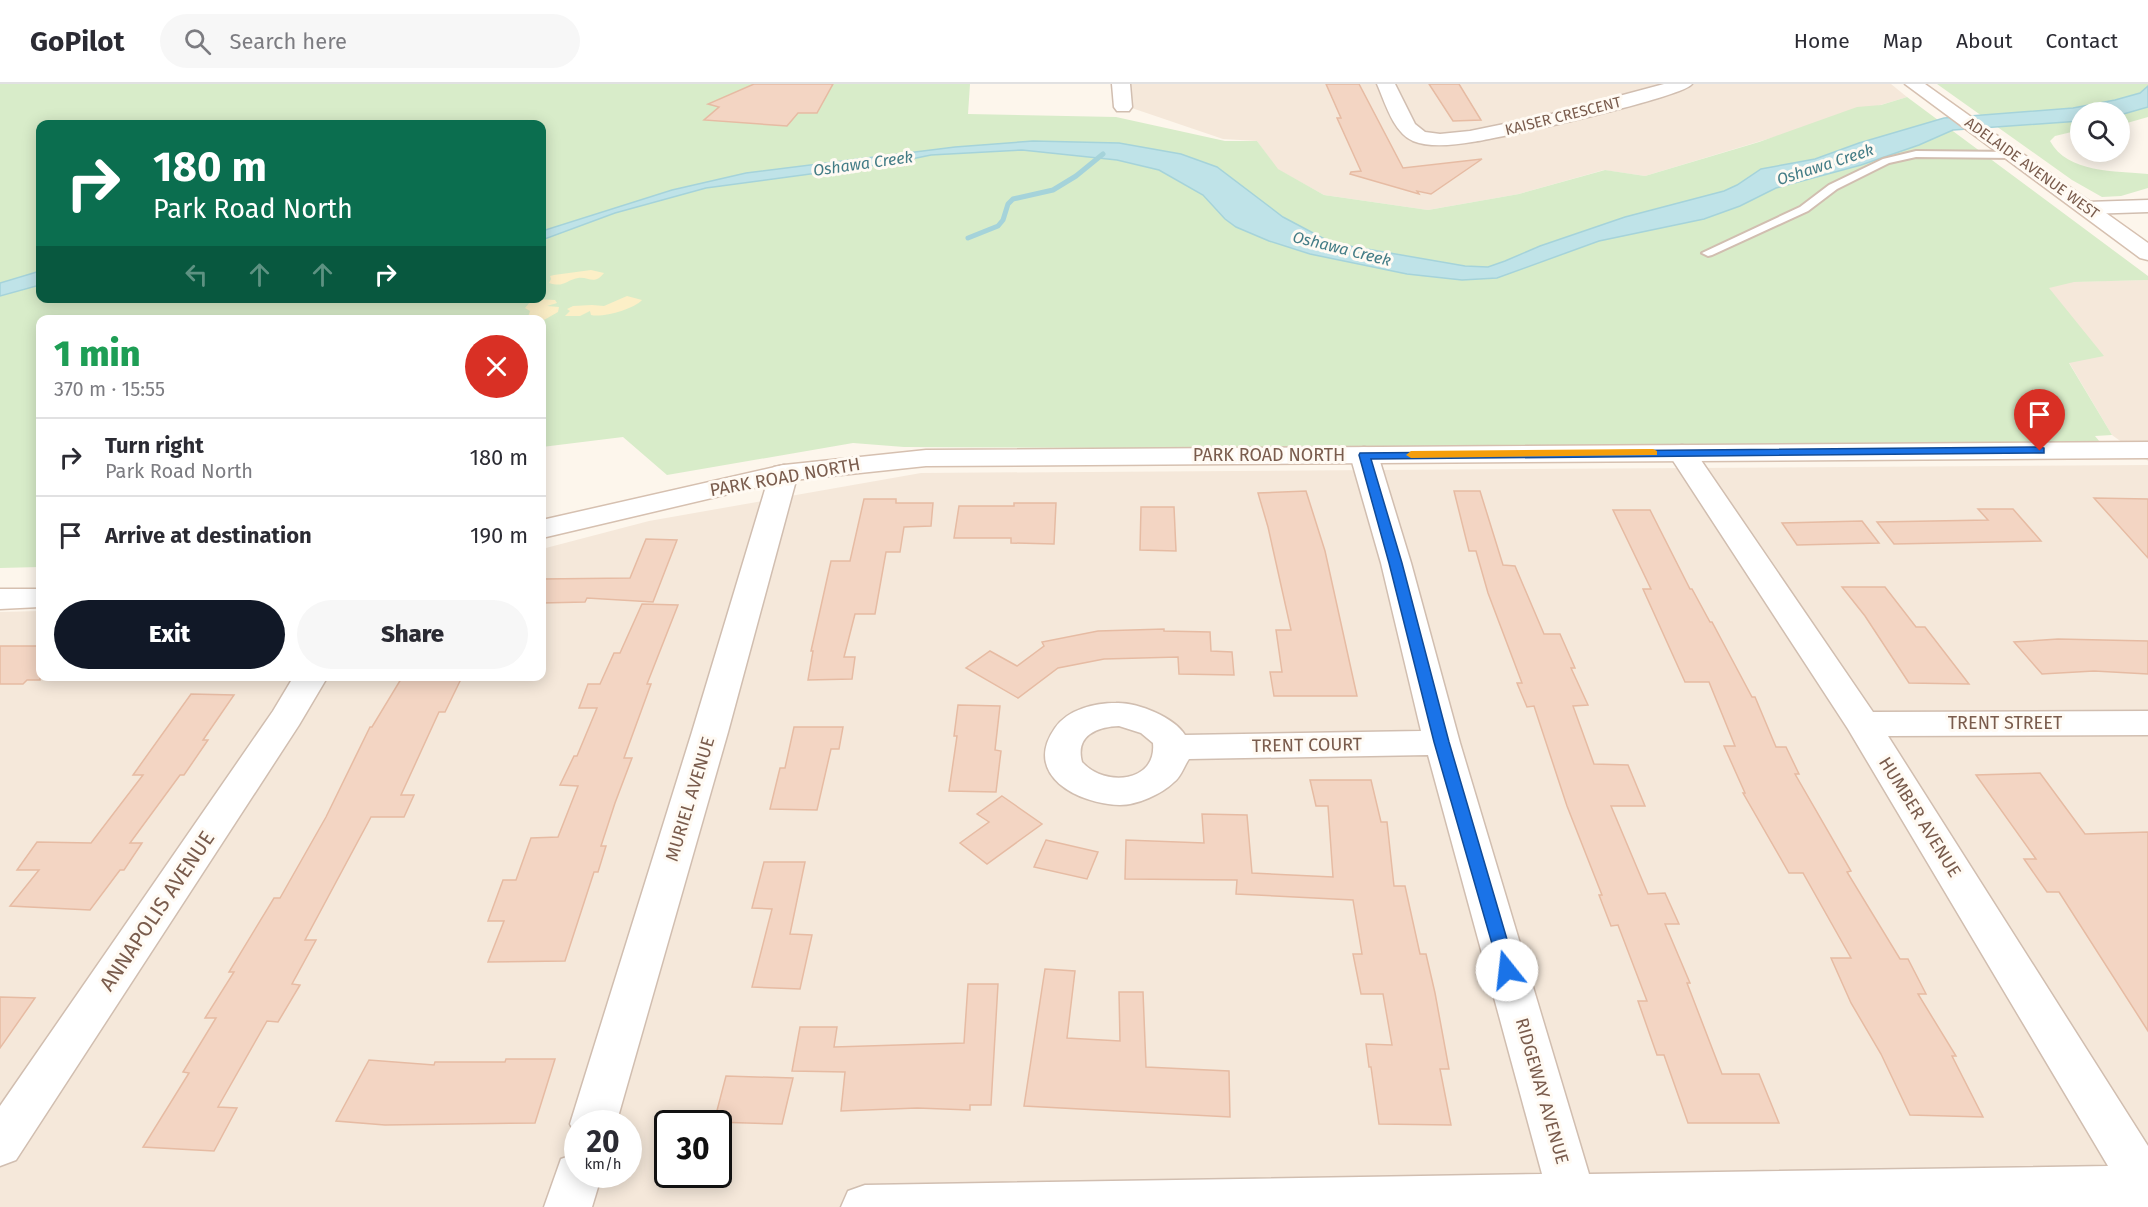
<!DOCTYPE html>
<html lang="en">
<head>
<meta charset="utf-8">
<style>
  :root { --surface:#fff; --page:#f7f7f7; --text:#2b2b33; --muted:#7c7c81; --line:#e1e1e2; --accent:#111827 }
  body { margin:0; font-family:"Fira Sans",sans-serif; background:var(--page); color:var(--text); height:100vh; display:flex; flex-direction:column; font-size:22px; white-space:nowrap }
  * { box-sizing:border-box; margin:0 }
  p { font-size:20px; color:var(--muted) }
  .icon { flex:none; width:33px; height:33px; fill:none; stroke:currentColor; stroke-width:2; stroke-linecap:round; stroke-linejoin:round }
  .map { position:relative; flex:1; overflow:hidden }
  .panel { position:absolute; left:36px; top:231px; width:510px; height:366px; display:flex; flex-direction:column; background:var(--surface); border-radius:12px; box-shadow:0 3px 15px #0003 }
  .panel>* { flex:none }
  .top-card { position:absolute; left:36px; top:36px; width:510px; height:183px; border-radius:12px; box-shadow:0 3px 15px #0003; background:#0b6e4f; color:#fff; overflow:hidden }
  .controls { position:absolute; left:2070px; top:18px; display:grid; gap:12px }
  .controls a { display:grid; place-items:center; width:60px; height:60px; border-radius:50%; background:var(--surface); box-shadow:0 3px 15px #0003; font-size:30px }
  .speed { position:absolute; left:564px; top:1026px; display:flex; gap:12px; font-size:30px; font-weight:700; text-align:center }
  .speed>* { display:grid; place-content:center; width:78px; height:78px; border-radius:50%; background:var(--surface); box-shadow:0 3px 15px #0003; line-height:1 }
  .speed small { font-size:15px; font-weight:400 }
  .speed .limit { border:3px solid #111; border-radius:9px; background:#fff; color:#111 }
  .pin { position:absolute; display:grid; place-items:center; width:51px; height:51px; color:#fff; margin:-62px -26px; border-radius:50% 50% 50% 0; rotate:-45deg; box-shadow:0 0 6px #0007 }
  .pin .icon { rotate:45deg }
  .me { position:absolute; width:66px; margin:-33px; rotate:344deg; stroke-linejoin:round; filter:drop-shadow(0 0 4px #0008) }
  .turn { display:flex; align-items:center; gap:21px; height:126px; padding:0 18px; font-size:27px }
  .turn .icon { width:78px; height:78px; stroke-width:2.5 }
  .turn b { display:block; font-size:42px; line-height:51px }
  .lanes { display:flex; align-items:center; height:57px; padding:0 18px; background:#0003; justify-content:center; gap:30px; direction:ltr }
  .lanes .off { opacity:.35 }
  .round { display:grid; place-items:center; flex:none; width:63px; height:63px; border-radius:32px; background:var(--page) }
  .headline { display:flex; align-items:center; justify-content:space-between; height:102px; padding:0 18px }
  h1 { font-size:36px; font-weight:800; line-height:45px; color:#1e9e55 }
  .button { display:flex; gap:12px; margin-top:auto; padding:12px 18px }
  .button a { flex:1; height:69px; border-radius:36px; background:var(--accent); color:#fff; font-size:24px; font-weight:800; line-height:69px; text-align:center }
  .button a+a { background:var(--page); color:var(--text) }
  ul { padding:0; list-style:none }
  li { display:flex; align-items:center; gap:18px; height:78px; padding:0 18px; border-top:2px solid var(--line) }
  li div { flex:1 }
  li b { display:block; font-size:22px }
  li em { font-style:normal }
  header { display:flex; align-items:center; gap:36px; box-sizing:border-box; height:84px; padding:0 30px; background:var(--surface); border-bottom:2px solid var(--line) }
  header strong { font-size:28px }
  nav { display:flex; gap:33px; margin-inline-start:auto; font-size:21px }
  .search { width:420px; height:54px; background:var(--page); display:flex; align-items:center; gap:15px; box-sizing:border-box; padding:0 21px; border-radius:33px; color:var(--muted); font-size:22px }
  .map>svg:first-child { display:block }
  .residential { fill:#f5e8da; fill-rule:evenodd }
  .green { fill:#d8ecc9; fill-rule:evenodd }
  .sand { fill:#fcefc7 }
  .water { fill:#bfe3e8; stroke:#a5d3da; stroke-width:1.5 }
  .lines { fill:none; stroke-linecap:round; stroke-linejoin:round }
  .stream { stroke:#a5d3da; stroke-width:5 }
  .building { fill:#f3d5c3; stroke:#e6bba3; stroke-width:1.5 }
  .service-casing { stroke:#d1beb0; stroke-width:4 }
  .minor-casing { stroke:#d1beb0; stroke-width:3 }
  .secondary-casing { stroke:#d6c0b0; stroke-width:3 }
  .service { fill:#fff; fill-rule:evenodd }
  .minor { fill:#fff; fill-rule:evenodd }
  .secondary { fill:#fff; fill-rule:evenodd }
  .route { fill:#1a73e8; stroke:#114b97; stroke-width:1.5 }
  .slow { fill:#f59e0b }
  .labels { text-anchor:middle; stroke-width:6; stroke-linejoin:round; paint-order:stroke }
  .far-street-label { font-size:15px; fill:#7a5c4d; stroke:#fffaf3 }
  .far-water-label { font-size:16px; font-style:italic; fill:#437c86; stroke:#fffaf3 }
  .street-label { font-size:18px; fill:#7a5c4d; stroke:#fffaf3 }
  .near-street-label { font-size:21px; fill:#7a5c4d; stroke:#fffaf3 }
</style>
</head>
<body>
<header>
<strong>GoPilot</strong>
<div class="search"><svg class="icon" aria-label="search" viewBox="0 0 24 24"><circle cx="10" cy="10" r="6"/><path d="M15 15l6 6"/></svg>Search here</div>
<nav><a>Home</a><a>Map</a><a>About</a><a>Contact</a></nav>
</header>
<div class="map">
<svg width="2148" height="1123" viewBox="0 0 2148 1123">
  <rect width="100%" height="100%" fill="#fdf6ec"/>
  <g class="residential">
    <path d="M1122,0H1891L1907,13L1645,92L1604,86L1519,110L1428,126L1324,111L1277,85L1257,57L1223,55L1123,21Z"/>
    <path d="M2148,196V377L2112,351L2022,199Z"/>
    <path d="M2148,381V1123H0V528L40,527V592H542V465L649,437L921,389ZM578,1040H628V1090H578ZM668,1040H718V1090H668Z"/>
  </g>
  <g class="green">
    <path d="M0,0H970L968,30L1116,33L1225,57H1257L1278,85L1324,111L1428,126L1519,110L1605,86L1645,92L1759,58L1857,23L1881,21L1907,13L2148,192V196L2074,198L2049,204L2104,272L2069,279L2112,351L2095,352L2109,369L904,363L853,359L667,391L623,353L542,363V236H40V483L0,484ZM40,40H542V214H40Z"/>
    <path d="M1937,0H2148V33L2120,41V28H2080V46L2055,52L2050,57C2067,89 2116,87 2148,90V104L2121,112L2102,113L2072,96Z"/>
  </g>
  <g class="sand">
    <path d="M591,186L604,189C594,202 588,192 578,194C566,196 564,204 549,199L551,195L550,192L554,191Z"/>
    <path d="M627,212L642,216C634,225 603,234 591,231L590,227L580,232H565L570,227L567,225L573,222L592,221L604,222Z"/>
    <path d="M536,215L555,216L557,219L547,222L559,223L558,228L544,236L528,233L530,227L525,224L530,218Z"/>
  </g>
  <g class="water">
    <path d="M2148,2V23L2120,31V28H2080V37L1953,46L1919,61L1861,81L1776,104L1740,122L1704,135L1599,157L1497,194L1462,196L1407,190L1310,170L1269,157L1236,143L1225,135L1203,111L1159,86L1117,76L1022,66L931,71L892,79L706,104L615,129L542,156V147L672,106L746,89L955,63L1033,57L1119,59L1181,70L1217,83L1283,133L1332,159L1465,182L1488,183L1505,177L1540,162L1625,133L1724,107L1737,101L1761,85L1815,75L1859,59L1944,34L2073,24L2115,16L2140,9Z"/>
    <path d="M40,187V201L0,212V199Z"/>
  </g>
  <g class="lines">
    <path class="stream" d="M968,154L998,142L1003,136L1008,120L1013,115L1053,106L1076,92L1103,70"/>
  </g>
  <g class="building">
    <path d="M754,0H833L817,29H798L787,42L704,36L719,23L708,20Z"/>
    <path d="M1326,0H1359L1403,84L1482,75L1431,110L1417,107L1419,110L1350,90L1351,88L1361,87L1337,34H1341Z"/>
    <path d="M1429,0H1459L1481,36L1453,37Z"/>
    <path d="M1306,407L1325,467L1357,612H1274L1270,588H1282L1276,546H1291L1268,443L1258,409Z"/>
    <path d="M1454,407H1480L1503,481L1515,482L1544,550H1560L1575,584H1571L1588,621L1573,622L1594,680L1628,681L1645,722H1611L1648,810L1665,809L1679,840H1665L1690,899H1687L1722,990H1759L1779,1039H1688L1664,971H1657L1638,917H1647L1618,841L1611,842L1599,811H1602L1567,722L1534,622L1527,623L1517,599H1522L1488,509L1476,467H1469Z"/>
    <path d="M2094,414L2148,415V474Z"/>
    <path d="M864,415H896V419H933L931,442L904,443L900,468H886L875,530H855L844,573H855L852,595L808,596L813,567H811L831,477H850Z"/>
    <path d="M1014,419H1056L1054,460L1011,459V454H954L959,422H1014Z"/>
    <path d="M1141,423H1174L1176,467L1140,466Z"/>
    <path d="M1978,425H2013L2041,457L1894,460L1877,438L1988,436Z"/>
    <path d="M1613,426H1650L1690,505H1692L1710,538H1712L1752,613H1755L1776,663H1786L1799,690H1795L1851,787L1847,788L1900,875H1908L1926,910H1918L1956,972H1952L1983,1033L1910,1031L1881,970L1851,919L1831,874H1851L1803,789H1789L1743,709H1745L1724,662H1735L1709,598H1685L1643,505H1651Z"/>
    <path d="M1862,437L1879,459L1797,461L1782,439Z"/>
    <path d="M646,455L677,456L653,518L587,514L585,518L542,519V495L630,494Z"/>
    <path d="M1842,503H1885L1916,543H1925L1969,600L1909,599L1865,532Z"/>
    <path d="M642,520L678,521L647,600H651L624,674H632L615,719L601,762H606L598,788H594L565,877L488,878L504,837H488L503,796H516L531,754L558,753L578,702L560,701L574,672H577L597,624H579L588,600H600L614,569H620Z"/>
    <path d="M1164,545V547L1210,548L1211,567L1232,568L1234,591L1179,590L1178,573L1104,575L1058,584L1018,614L966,584L990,567L1017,582L1044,562L1042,558L1098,547Z"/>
    <path d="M2058,555L2148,557V590L2094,587L2042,590L2014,558Z"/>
    <path d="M0,562H40V596H27L23,600H0Z"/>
    <path d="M462,593L445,628H439L401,711H414L404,733H371L305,856H316L292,900L300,901L278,938L267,937L218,1023L237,1024L214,1067L143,1063L189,989L183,988L216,934H205L234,888H229L274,814H280L326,733L370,643H372L401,595Z"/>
    <path d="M191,610L234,611L203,656H208L184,691H180L130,759H142L124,786H120L90,826L10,822L39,786H17L37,758L91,759L143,691H133Z"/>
    <path d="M958,621L1000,622L995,666L1001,667L996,708L949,707L957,652H954Z"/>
    <path d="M794,643H843L839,665H831L817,726L770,725L780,684H785Z"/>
    <path d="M2040,689L2085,750L2148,748V947L2059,808H2047L2024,775H2036L1976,691Z"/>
    <path d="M1310,696H1371L1381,738H1387L1394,802H1405L1420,870H1426L1435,909L1449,985H1440L1451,1041L1379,1040L1371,983H1369L1366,960L1392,961L1383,910H1361L1353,870H1362L1353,816L1236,810L1237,796L1125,795L1126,756L1204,759L1202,730L1247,731L1252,789L1333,793L1328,722H1316Z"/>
    <path d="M1002,712L1042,740L987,780L960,759L989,738L977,730Z"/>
    <path d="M1046,756L1098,768L1087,795L1034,783Z"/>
    <path d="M764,778H805L790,850L812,851L800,905L752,903L772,825L752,824Z"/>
    <path d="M1045,885L1075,887L1067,954L1120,957L1119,908H1143L1146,983L1229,987L1230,1033L1024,1022Z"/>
    <path d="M968,900H998L991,1021H970V1026L917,1024L841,1027L845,988L792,987L800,943H837L834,963L964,959Z"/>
    <path d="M0,913L35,914L0,964Z"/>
    <path d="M506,975H555L535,1039L385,1041L336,1037L369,976L434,981L435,978H505Z"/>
    <path d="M726,992L793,994L782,1040L714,1038Z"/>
  </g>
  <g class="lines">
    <defs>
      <path id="service" d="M1916,67L2015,68L2020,71L2015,74L1916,73L1889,79L1837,105L1808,127L1712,171L1708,172L1702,169L1800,123L1829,101L1883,75Z"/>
      <g id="minor">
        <path d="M1112,0H1130L1132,23L1129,27H1117L1114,23Z"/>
        <path d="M1377,0H1395L1415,40L1425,48L1440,50L1470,47L1548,31L1664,0H1692C1682,14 1500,54 1472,58C1454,61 1430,64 1413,57C1393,48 1385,18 1377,0Z"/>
        <path d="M2148,116V128L2087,130L2080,128L2076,124L2080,120L2087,118Z"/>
        <path d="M1682,361L1692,363L1873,628L2148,627V651L1888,652L2148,1062V1123H841L848,1107L865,1101L1542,1090L1428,671L1189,675C1184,682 1181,693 1174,698C1162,710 1137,721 1120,721C1078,720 1022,691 1055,644C1068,625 1095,619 1116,619C1137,618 1174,633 1185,651L1421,647L1381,479L1350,371L1354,365L1364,363L1374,365L1378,371L1411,479L1460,659L1589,1090L2108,1082L1848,645L1668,369L1672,363ZM1119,642L1141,649L1153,659C1157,699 1104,703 1082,678C1075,652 1096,643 1119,642Z"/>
        <path d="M784,381L794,383L798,389L728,648L616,1040H578V1055L570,1040L692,648L770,389L774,383Z"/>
        <path d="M294,592H328L299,641L16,1076L0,1082V1022L273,627Z"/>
        <path d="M578,1069V1090H602L592,1123H544L561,1075Z"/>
      </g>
      <g id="secondary">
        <path d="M1905,0H1925L2148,159V176L2140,174Z"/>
        <path d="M2148,358V374L926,382L784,397L542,454V436L784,381L926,366Z"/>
        <path d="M0,505H40V523L0,525Z"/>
      </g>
    </defs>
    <use href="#service" class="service-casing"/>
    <use href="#minor" class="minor-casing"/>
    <use href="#secondary" class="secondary-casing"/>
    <use href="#service" class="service"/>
    <use href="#minor" class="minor"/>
    <use href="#secondary" class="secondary"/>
  </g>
  <path class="route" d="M2040,363L2044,364V369L1371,375L1402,479L1449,658L1516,886L1513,891L1507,893L1501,891L1434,658L1389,479L1359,371L1360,369Z"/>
  <path class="slow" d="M1653,365L1657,367V371L1411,374L1406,371L1411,367Z"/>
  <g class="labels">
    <g class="far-street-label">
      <text transform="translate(1563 32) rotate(-14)" y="5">KAISER CRESCENT</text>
      <text transform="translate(2032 84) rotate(36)" y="5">ADELAIDE AVENUE WEST</text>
    </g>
    <g class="far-water-label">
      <text transform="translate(863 79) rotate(-8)" y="6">Oshawa Creek</text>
      <text transform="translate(1825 80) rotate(-18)" y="6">Oshawa Creek</text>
      <text transform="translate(1342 164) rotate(14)" y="6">Oshawa Creek</text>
    </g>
    <g class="street-label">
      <text x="1269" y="377">PARK ROAD NORTH</text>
      <text transform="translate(785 393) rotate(-10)" y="6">PARK ROAD NORTH</text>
      <text x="2005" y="645">TRENT STREET</text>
      <text transform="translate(1307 661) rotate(-1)" y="6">TRENT COURT</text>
      <text transform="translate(690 715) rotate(-73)" y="6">MURIEL AVENUE</text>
      <text transform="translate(1920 733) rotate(58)" y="6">HUMBER AVENUE</text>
      <text transform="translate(1542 1007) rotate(74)" y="6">RIDGEWAY AVENUE</text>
    </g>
    <g class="near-street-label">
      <text transform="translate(157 827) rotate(-56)" y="7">ANNAPOLIS AVENUE</text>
    </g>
  </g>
</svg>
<div class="controls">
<a><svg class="icon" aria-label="search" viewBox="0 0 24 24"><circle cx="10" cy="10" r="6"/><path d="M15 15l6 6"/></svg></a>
</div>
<div class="speed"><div>20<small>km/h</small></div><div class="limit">30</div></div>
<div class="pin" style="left:2040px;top:367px;background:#d93025"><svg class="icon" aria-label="arrive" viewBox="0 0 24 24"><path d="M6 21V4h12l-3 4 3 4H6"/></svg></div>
<svg class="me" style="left:1507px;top:886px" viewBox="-20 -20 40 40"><circle r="19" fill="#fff"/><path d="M0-13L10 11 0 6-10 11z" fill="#1a73e8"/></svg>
<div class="top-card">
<div class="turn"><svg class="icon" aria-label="right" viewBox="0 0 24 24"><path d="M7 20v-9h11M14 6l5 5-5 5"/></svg><div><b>180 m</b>Park Road North</div></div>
<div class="lanes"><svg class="icon off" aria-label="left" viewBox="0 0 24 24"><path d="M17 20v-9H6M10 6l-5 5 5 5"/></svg><svg class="icon off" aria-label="ahead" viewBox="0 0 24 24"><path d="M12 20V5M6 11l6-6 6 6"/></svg><svg class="icon off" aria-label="ahead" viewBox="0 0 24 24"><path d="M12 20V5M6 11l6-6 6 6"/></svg><svg class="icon" aria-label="right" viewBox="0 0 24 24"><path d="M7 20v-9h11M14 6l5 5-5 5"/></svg></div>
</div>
<section class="panel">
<div class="headline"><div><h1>1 min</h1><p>370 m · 15:55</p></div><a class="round" style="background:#d93025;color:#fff"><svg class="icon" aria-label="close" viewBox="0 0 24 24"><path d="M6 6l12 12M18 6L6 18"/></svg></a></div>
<ul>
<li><svg class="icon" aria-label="right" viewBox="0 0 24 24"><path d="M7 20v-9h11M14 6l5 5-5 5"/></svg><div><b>Turn right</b><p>Park Road North</p></div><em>180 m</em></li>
<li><svg class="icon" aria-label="arrive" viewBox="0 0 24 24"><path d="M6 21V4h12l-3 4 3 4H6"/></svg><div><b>Arrive at destination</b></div><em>190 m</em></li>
</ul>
<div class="button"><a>Exit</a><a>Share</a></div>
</section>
</div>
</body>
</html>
